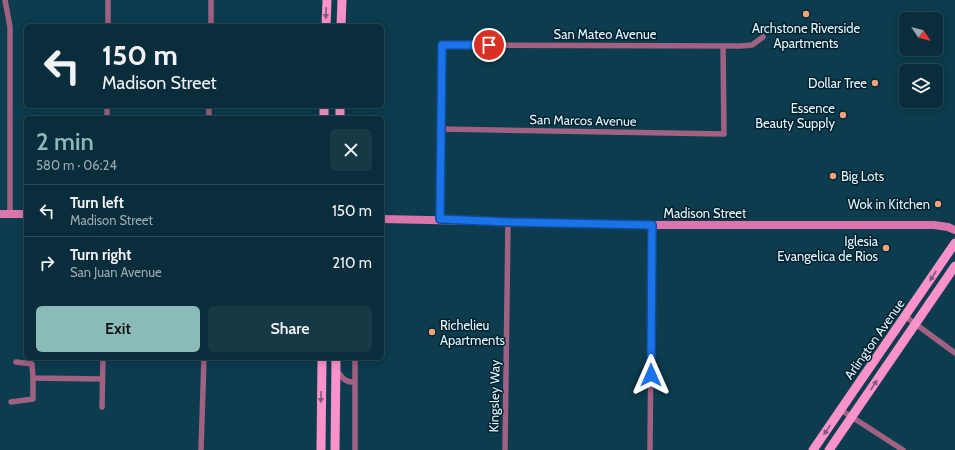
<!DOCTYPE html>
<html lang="en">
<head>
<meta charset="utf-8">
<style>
  :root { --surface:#092d3a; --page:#173945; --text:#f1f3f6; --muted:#99a8af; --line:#294954; --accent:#8bbbb9 }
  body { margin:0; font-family:Cabin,sans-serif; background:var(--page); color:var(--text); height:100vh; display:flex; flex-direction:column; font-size:15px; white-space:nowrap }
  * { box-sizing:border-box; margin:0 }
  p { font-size:13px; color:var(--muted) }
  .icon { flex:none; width:22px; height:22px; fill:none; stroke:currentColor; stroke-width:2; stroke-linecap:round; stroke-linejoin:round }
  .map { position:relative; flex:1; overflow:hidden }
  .panel { position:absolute; left:24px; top:116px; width:360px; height:244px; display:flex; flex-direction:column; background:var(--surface); border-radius:6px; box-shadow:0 2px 10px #0003,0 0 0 1px var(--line) }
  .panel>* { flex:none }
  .top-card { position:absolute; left:24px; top:24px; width:360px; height:84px; border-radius:6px; box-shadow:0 2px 10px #0003,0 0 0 1px var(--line); background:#092d3a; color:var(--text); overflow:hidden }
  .needle { width:26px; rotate:125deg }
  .fabs { position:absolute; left:899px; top:12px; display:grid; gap:8px }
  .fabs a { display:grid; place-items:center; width:44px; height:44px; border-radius:6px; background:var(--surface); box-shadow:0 2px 10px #0003,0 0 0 1px var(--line); font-size:20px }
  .pin { position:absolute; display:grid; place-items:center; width:34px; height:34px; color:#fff; margin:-17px; border:2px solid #fff; border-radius:50%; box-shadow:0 1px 4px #0007 }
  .me { position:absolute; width:44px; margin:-22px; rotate:0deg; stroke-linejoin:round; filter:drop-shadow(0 0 3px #0008) }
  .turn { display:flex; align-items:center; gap:14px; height:84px; padding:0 12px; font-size:18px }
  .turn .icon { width:52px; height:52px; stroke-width:2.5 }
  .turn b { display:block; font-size:28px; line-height:34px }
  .round { display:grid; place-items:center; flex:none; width:42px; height:42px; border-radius:6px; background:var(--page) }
  .headline { display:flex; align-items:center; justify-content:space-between; height:68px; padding:0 12px }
  h1 { font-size:24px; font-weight:600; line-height:30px; color:var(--accent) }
  .primary-button { display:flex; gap:8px; margin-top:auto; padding:8px 12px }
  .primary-button a { flex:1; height:46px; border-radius:6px; background:var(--accent); color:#111; font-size:16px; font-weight:600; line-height:46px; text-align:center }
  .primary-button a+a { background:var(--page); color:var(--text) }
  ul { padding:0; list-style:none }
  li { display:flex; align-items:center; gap:12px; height:52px; padding:0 12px; border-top:1px solid var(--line) }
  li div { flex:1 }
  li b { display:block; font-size:15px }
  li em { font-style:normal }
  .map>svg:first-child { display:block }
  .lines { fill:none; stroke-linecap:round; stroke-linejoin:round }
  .street { stroke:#a16182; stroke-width:5.5 }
  .secondary { stroke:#db76ac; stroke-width:8 }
  .primary { stroke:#fb92c9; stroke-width:9 }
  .oneway { fill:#7e5a7c }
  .route-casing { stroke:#114b97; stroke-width:10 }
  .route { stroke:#1a73e8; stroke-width:7 }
  .poi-dot { fill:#f0a279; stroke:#002230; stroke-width:1.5 }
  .labels { text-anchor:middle; stroke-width:3; stroke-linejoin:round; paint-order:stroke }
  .poi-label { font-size:13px; fill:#e5f5fc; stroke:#002230; text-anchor:end }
  .street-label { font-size:13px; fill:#e5f5fc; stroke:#002230 }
</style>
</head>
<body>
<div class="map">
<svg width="955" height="450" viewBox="0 0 955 450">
  <rect width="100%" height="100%" fill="#0c3c4e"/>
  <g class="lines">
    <g class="street">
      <path d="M5,0L10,27V214"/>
      <path d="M108,26V0"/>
      <path d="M211,26V0"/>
      <path d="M107,118V106"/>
      <path d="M209,118V106"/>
      <path d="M442,129L724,134L723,46"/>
      <path d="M440,219L443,45L740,46L752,45L763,37"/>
      <path d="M906,317L955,353"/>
      <path d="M16,362L32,364L33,378L102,379"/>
      <path d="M336,370C342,377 344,382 354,382"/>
      <path d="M11,402L33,399V378"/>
      <path d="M102,407L103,358"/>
      <path d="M841,410L903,450"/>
      <path d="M201,450L204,358"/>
      <path d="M355,450V358"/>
      <path d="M505,450L508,222"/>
      <path d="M650,450L652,225"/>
    </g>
    <g class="secondary">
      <path d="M0,214H26"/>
      <path d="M382,219L652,225H934L948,227L955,230"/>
    </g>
    <g class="primary">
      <path d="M326,26L327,0"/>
      <path d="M341,26L342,0"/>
      <path d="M324,118V106"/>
      <path d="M340,118V106"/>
      <path d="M321,450L322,358"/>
      <path d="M335,450L336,358"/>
      <path d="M813,450L955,243"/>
      <path d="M829,450L955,266"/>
    </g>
  </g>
  <defs><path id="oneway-solid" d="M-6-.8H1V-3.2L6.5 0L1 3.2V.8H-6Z"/></defs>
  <g class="oneway">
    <use href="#oneway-solid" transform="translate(326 13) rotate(92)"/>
    <use href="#oneway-solid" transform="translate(933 276) rotate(123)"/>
    <use href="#oneway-solid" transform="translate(874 385) rotate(-56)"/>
    <use href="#oneway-solid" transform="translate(321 397) rotate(91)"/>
    <use href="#oneway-solid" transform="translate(827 430) rotate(124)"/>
  </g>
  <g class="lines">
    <defs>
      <path id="route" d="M489,45H442L440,219L508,222L652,225L651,375"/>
    </defs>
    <use href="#route" class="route-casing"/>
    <use href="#route" class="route"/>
  </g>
  <g class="poi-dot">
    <circle cx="806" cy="14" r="4"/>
    <circle cx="875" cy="83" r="4"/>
    <circle cx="843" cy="115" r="4"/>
    <circle cx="833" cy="176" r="4"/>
    <circle cx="938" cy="204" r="4"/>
    <circle cx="886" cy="248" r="4"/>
    <circle cx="432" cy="332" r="4"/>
  </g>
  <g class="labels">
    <g class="poi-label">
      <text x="806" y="33" text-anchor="middle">Archstone Riverside<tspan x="806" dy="15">Apartments</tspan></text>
      <text x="867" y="88">Dollar Tree</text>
      <text x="835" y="113">Essence<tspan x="835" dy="15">Beauty Supply</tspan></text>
      <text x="841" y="181" text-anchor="start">Big Lots</text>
      <text x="930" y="209">Wok in Kitchen</text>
      <text x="878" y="246">Iglesia<tspan x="878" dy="15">Evangelica de Rios</tspan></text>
      <text x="440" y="330" text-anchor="start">Richelieu<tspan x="440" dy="15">Apartments</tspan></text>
    </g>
    <g class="street-label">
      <text x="605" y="39">San Mateo Avenue</text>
      <text transform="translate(583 120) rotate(1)" y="5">San Marcos Avenue</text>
      <text x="705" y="218">Madison Street</text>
      <text transform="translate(874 339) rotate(-55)" y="5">Arlington Avenue</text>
      <text transform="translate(494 396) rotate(-89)" y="5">Kingsley Way</text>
    </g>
  </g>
</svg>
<div class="fabs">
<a><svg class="needle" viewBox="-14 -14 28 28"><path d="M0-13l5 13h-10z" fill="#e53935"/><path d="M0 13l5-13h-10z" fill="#99a8af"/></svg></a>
<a><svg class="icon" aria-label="layers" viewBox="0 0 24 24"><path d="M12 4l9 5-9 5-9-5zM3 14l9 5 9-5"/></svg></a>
</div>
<div class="pin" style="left:489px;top:45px;background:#d93025"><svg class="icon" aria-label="arrive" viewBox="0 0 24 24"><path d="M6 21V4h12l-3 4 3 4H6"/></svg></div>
<svg class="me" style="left:651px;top:375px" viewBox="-20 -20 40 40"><path d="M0-17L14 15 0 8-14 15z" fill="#1a73e8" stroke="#fff" stroke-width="4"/></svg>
<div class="top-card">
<div class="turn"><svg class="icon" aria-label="left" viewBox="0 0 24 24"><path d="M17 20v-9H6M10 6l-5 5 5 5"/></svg><div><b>150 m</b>Madison Street</div></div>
</div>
<section class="panel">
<div class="headline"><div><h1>2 min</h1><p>580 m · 06:24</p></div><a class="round"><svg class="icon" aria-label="close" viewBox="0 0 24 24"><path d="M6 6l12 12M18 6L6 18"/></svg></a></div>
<ul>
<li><svg class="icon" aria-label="left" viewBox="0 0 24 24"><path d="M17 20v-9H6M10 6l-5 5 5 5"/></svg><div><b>Turn left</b><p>Madison Street</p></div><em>150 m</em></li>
<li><svg class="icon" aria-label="right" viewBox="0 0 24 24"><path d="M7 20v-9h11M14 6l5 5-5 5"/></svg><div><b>Turn right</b><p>San Juan Avenue</p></div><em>210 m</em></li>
</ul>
<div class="primary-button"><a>Exit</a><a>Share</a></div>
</section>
</div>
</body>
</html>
